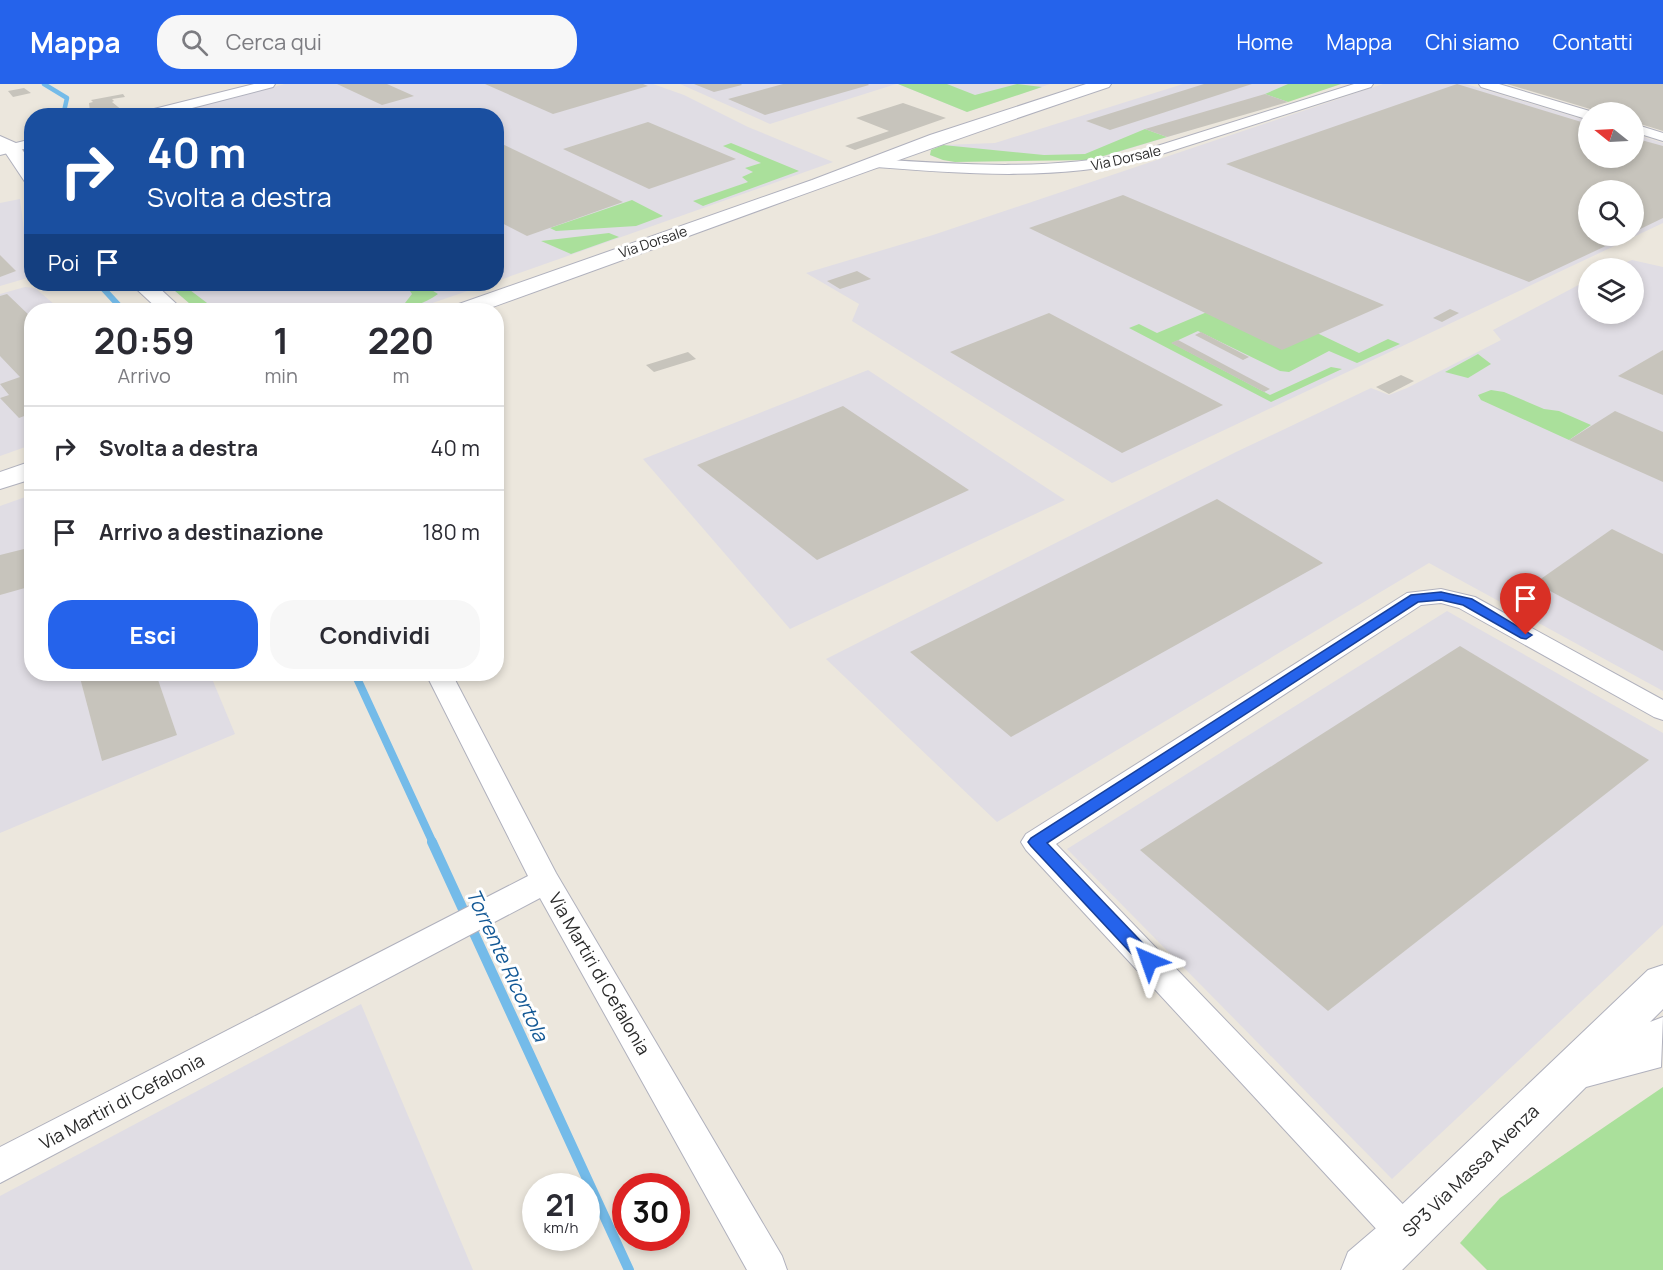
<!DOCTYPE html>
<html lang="it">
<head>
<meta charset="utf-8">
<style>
  :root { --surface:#fff; --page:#f7f7f7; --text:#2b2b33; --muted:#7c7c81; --line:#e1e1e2; --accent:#2563eb }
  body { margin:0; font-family:Manrope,sans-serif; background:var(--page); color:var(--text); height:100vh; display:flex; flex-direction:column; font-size:22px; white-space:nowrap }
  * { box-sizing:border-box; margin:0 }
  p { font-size:20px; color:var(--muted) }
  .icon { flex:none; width:33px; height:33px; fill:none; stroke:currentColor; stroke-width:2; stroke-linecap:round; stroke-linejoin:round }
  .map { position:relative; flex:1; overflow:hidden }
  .drawer { position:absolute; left:24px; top:219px; width:480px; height:378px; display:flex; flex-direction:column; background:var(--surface); border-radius:24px; box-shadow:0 3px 9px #0003 }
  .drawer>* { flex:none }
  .guide { position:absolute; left:24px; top:24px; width:480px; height:183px; border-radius:24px; box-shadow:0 3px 9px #0003; background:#1a4fa0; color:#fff; overflow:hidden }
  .needle { width:39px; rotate:288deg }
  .buttons { position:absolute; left:1578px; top:18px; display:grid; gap:12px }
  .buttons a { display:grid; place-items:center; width:66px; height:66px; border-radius:50%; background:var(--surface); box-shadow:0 3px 9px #0003; font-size:30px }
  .speed { position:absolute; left:522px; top:1089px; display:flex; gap:12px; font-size:30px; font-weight:700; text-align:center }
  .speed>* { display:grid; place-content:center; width:78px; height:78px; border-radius:50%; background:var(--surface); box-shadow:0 3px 9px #0003; line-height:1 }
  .speed small { font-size:15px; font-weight:400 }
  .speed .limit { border:9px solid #d22; background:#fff; color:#111 }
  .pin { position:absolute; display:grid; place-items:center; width:51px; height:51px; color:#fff; margin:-62px -26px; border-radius:50% 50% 50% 0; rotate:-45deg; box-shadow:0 0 6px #0007 }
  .pin .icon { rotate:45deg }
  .me { position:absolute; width:66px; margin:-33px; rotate:317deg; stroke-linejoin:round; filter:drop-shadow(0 0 4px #0008) }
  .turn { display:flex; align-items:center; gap:21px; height:126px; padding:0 24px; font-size:27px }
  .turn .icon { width:78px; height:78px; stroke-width:2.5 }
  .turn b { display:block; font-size:42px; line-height:51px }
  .then { display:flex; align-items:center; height:57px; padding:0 24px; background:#0003; gap:12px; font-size:22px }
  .eta { display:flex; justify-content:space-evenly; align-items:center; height:102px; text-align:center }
  .eta b { font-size:36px; font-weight:700; line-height:42px }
  .button { display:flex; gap:12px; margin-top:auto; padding:12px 24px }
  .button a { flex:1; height:69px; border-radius:24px; background:var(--accent); color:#fff; font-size:24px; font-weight:700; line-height:69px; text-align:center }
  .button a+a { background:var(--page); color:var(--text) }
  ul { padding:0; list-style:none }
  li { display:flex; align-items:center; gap:18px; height:84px; padding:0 24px; border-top:2px solid var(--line) }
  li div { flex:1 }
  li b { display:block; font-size:22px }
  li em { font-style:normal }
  header { display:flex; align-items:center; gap:36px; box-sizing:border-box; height:84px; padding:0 30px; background:var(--accent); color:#fff }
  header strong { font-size:28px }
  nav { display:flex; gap:33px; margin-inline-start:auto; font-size:21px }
  .search { width:420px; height:54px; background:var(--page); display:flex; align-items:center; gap:15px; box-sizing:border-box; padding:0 21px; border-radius:24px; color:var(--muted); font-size:22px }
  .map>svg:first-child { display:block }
  .industrial { fill:#e0dde4; fill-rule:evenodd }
  .green { fill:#aae09b }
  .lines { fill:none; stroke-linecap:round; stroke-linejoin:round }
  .stream-far3 { stroke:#74bbe9; stroke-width:4.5 }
  .stream-far2 { stroke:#74bbe9; stroke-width:6 }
  .stream-far1 { stroke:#74bbe9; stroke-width:8 }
  .stream { stroke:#74bbe9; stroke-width:10 }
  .building { fill:#c7c4bc }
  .street-casing { stroke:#b0b1bd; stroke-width:2 }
  .secondary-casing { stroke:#b0b1bd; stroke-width:2 }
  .street { fill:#fff; fill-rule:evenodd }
  .secondary { fill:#fff; fill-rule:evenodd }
  .route { fill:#2563eb; stroke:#184099; stroke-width:1.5 }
  .labels { text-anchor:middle; stroke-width:6; stroke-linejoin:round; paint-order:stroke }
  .far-street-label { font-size:14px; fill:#2a2a2a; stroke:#fff }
  .near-street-label { font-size:18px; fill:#2a2a2a; stroke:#fff }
  .near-water-label { font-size:20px; font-style:italic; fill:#135895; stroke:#fff }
</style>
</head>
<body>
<header>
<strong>Mappa</strong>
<div class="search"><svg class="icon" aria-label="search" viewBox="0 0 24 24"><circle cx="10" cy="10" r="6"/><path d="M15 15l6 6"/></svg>Cerca qui</div>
<nav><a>Home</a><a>Mappa</a><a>Chi siamo</a><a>Contatti</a></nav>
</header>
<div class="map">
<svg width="1663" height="1186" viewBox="0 0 1663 1186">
  <rect width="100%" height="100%" fill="#ece7dd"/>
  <g class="industrial">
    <path d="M285,0H653L684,11L748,43L833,78L497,197L496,32H163Z"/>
    <path d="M680,0H896L770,40Z"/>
    <path d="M898,0H1050L967,28Z"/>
    <path d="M1183,0H1341L1099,74L955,78L943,76L930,71L931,66L943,61L995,59Z"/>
    <path d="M1383,0H1466L1588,37V74H1634V50L1663,59V139L1112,399L852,237L859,220L806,189L933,151ZM1588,106H1634V152H1588Z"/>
    <path d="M20,115L26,161L31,165V193L0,202V119Z"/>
    <path d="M1632,176L1663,183V607L1429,479L997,738L826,575L1236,368L1371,304L1389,311L1407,304L1501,256L1493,246L1588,196V230H1634V184H1611Z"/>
    <path d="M167,200H488L412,226H197Z"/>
    <path d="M25,203L35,204L61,226H32L31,361L0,372V210Z"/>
    <path d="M868,286L1065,416L790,545L643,375Z"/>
    <path d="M31,411L32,590H210L235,650L0,749V422Z"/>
    <path d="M1447,527L1663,649V841L1392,1095L1067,765Z"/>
    <path d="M361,920L473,1186H0V1112Z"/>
  </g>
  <g class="green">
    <path d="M898,0H947L975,11L1017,0L1042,3L967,28Z"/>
    <path d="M1288,0H1341L1288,18L1265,10Z"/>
    <path d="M1145,45L1167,53L1090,76L955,78L943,76L930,71L931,66L943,61L1044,71L1085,70Z"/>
    <path d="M731,59L799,87L703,122L693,117L748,98L742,93L753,88L745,84L761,79L723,62Z"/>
    <path d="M632,116L663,132L636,142L556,147L550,144Z"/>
    <path d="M609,149L619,153L571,170L541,157Z"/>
    <path d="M167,200H182L215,225L227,226H197Z"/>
    <path d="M417,200H422L438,210C424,220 404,227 386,226L405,219L412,210L408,204Z"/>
    <path d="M1207,228L1317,249L1359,269L1388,255L1400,260L1357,279L1329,267L1289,288L1280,287L1198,247L1172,259L1270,311L1331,283L1342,285L1271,318L1129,244L1139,240L1157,249Z"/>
    <path d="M1478,270L1491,280L1468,294L1445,288Z"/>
    <path d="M1491,306L1504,308L1544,325L1559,327L1591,341L1569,356L1481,316L1478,311Z"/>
    <path d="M1663,1003V1186H1487L1460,1159L1500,1114Z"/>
  </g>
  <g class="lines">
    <path class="stream-far3" d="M44,0L67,14L63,32"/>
    <path class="stream-far2" d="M99,200L123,226"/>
    <path class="stream-far1" d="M355,590L433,759"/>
    <path class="stream" d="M432,758L629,1186"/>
  </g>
  <g class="building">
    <path d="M337,0H387L414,12L382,21Z"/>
    <path d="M485,0H643L648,2L553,30Z"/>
    <path d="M694,0H741L742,1L714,8Z"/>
    <path d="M783,0H868L869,1L765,31L728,15Z"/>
    <path d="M1204,0H1252L1110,46L1086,37Z"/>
    <path d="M1457,0L1588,40V74H1634V54L1663,62V134L1634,148V106H1588V152H1627L1529,198L1226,80Z"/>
    <path d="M1507,0H1663V47L1634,38V28H1600Z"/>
    <path d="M24,4L31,9L13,13L8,7Z"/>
    <path d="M123,10L125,13L112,15L114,17L112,18L123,27L103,32H94L90,28L89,19L93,18L91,16Z"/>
    <path d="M1265,10L1288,18L1167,53L1145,45Z"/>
    <path d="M903,19L946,34L855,66L845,62L889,47L856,34Z"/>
    <path d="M444,26L456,32H426V31Z"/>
    <path d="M648,38L736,75L649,105L563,65Z"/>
    <path d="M496,57L623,118L527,152L496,136Z"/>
    <path d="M1123,111L1346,205L1384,221L1282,266L1029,144Z"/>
    <path d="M0,171L16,187L0,193Z"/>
    <path d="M857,187L871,195L840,205L827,197Z"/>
    <path d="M7,210L32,234V329L19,334L0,314L9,311L0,300L20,293L0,272V212Z"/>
    <path d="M1450,225L1459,229L1442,238L1433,234Z"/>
    <path d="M1049,229L1223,321L1122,369L950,268Z"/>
    <path d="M1201,248L1249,273L1243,276L1195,251Z"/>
    <path d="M1178,256L1270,305L1264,308L1171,259Z"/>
    <path d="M1663,266V311L1618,292Z"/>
    <path d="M688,268L696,275L654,288L646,281Z"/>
    <path d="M1401,291L1414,297L1389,310L1376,303Z"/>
    <path d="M843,322L969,406L817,476L697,381Z"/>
    <path d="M1615,327L1663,348V398L1569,356Z"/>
    <path d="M1217,415L1323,479L1011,653L910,568Z"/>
    <path d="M1612,445L1663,470V567L1535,499Z"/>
    <path d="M32,463V502L0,511V471Z"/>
    <path d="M1460,562L1649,676L1328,927L1140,766Z"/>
    <path d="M79,590H156L177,651L102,677Z"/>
  </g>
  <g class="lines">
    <defs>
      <g id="street">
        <path d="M254,0H275L273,3L161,32H137L138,29Z"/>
        <path d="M1354,0H1373L1371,3L1146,75C1057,97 966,90 876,83L869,79L876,75C964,81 1051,87 1138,68Z"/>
        <path d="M1479,0H1499L1593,28H1588V35L1583,34L1481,3Z"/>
        <path d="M1634,40L1663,49V57L1634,48Z"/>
        <path d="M32,55V63L0,71V63Z"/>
        <path d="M1441,505L1475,513L1663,616V636L1654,633L1459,524L1441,519L1421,521L1056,760L1419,1137L1425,1150L1419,1163L1406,1168L1393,1163L1026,766L1021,758L1026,750L1407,509Z"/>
        <path d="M426,590H452L556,789L782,1172L787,1186H747L540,814L0,1099V1063L528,792Z"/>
      </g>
      <g id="secondary">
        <path d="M1086,0H1111L1109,3C899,73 692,152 484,226H453L456,221L812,96L930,51Z"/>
        <path d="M0,52L18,60L32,79V100L25,98L5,68L0,65Z"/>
        <path d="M131,200H155L183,226H159Z"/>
        <path d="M32,377V395L0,405V388Z"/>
        <path d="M1663,881V925L1650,938L1663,933L1661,983L1586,1003L1402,1186H1341L1348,1168L1389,1133L1648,886Z"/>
      </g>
    </defs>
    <use href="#street" class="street-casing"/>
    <use href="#secondary" class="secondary-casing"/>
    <use href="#street" class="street"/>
    <use href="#secondary" class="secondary"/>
  </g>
  <path class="route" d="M1441,508L1472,515L1532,551L1526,555L1521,554L1463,521L1441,516L1418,518L1047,759L1155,872L1157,877L1155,882L1149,884L1143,882L1031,762L1028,758L1031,754L1411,511Z"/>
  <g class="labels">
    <g class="far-street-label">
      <text transform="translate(1126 74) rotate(-13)" y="5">Via Dorsale</text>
      <text transform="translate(653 158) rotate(-19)" y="5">Via Dorsale</text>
    </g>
    <g class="near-street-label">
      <text transform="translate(599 890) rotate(60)" y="6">Via Martiri di Cefalonia</text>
      <text transform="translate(122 1018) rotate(-28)" y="6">Via Martiri di Cefalonia</text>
      <text transform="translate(1471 1087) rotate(-44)" y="6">SP3 Via Massa Avenza</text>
    </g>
    <g class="near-water-label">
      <text transform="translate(507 881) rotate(65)" y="7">Torrente Ricortola</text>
    </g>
  </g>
</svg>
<div class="buttons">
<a><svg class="needle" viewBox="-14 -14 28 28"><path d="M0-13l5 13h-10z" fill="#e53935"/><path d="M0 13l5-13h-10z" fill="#7c7c81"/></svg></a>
<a><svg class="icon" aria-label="search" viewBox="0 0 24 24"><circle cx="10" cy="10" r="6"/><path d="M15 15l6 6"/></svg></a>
<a><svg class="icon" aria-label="layers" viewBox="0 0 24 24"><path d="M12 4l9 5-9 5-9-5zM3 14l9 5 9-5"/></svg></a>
</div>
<div class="speed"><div>21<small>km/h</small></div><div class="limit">30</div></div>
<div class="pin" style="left:1526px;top:551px;background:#d93025"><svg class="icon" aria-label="arrive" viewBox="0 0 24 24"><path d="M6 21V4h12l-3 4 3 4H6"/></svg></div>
<svg class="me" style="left:1149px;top:877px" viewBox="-20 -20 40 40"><path d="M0-17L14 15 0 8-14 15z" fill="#2563eb" stroke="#fff" stroke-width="4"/></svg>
<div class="guide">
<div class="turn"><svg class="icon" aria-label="right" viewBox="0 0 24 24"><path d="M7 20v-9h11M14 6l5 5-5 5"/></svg><div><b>40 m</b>Svolta a destra</div></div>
<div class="then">Poi<svg class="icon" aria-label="arrive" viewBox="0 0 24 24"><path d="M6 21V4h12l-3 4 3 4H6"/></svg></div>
</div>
<section class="drawer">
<div class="eta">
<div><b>20:59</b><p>Arrivo</p></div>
<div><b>1</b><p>min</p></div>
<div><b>220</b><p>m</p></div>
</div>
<ul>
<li><svg class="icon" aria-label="right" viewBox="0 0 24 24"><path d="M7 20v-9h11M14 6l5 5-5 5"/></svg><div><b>Svolta a destra</b></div><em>40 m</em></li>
<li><svg class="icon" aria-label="arrive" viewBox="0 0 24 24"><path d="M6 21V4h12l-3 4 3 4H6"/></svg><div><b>Arrivo a destinazione</b></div><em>180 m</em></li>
</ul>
<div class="button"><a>Esci</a><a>Condividi</a></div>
</section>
</div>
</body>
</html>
